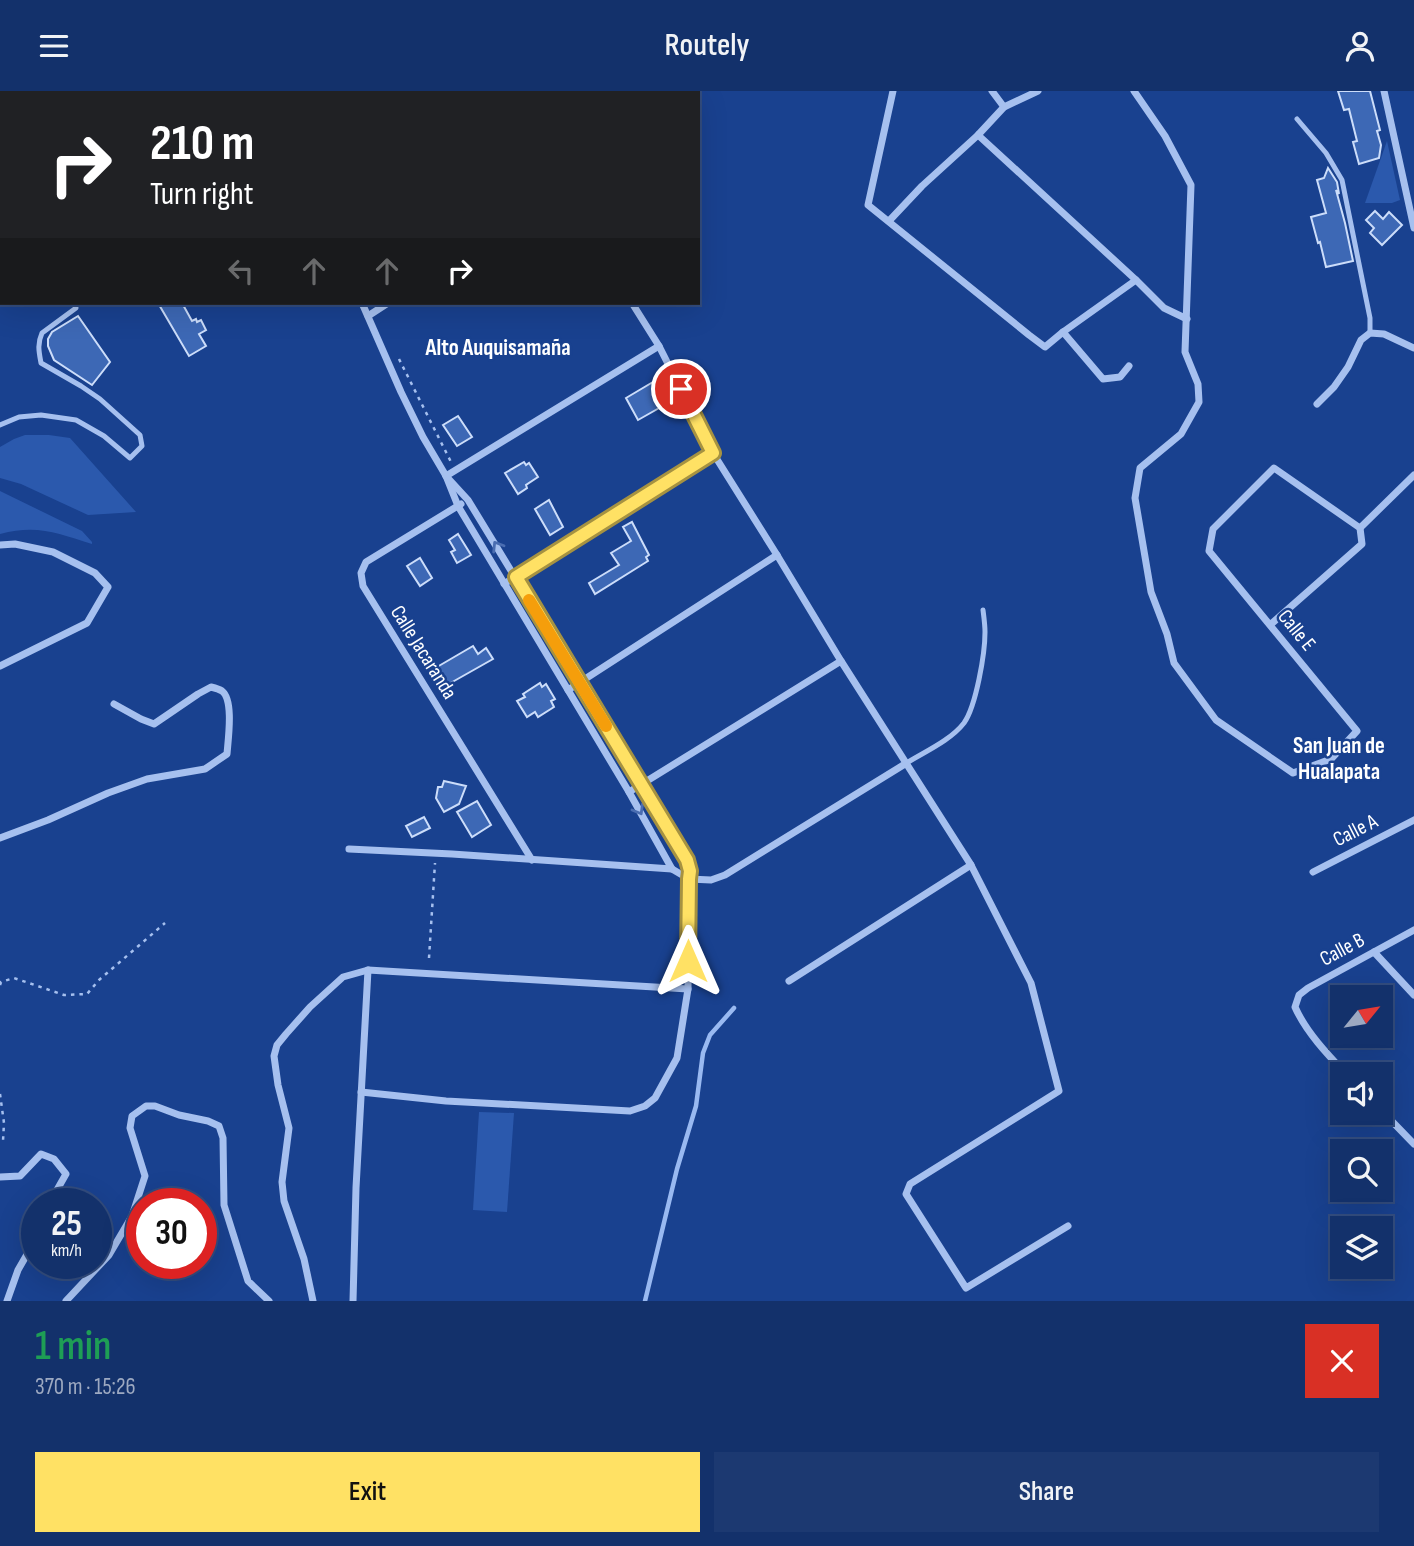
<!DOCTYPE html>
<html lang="en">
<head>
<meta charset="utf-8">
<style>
  :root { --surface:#13316b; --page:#1c3971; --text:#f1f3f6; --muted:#9da9c1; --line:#324c7e; --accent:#ffe164 }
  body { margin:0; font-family:"Sofia Sans Condensed",sans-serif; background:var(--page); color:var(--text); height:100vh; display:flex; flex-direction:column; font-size:26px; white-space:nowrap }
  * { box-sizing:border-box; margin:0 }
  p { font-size:23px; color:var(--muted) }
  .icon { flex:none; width:38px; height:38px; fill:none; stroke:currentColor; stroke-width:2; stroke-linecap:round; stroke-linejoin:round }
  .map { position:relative; height:1210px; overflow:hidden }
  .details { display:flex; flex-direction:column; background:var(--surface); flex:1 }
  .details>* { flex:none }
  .guide { position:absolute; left:0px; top:0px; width:700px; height:214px; box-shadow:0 7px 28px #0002,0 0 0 2px var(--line); background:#202124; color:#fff; overflow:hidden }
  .needle { width:46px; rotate:60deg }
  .controls { position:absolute; left:1330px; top:894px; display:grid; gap:14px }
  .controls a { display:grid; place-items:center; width:63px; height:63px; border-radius:0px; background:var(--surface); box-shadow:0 7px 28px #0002,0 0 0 2px var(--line); font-size:35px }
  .speed { position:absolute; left:21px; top:1097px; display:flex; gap:14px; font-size:35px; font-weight:700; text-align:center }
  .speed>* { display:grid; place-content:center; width:91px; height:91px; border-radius:50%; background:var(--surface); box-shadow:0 7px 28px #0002,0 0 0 2px var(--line); line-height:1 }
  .speed small { font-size:18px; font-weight:400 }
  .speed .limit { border:10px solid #d22; background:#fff; color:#111 }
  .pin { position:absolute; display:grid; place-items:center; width:60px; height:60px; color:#fff; margin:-30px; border:4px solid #fff; border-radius:50%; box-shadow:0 2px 7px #0007 }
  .me { position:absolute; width:77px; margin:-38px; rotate:0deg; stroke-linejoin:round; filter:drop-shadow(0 0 5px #0008) }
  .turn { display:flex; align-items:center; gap:24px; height:147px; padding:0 35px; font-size:32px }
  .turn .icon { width:91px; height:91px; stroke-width:2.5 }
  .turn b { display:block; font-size:49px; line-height:60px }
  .lanes { display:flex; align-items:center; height:66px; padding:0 35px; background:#0003; justify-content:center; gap:35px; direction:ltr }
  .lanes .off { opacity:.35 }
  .round { display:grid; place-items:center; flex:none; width:74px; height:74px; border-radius:0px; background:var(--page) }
  .headline { display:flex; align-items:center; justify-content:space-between; height:119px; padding:0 35px }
  h1 { font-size:42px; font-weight:600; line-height:52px; color:#1e9e55 }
  .button { display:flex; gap:14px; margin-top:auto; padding:14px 35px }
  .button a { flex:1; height:80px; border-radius:0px; background:var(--accent); color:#111; font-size:28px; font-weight:600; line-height:80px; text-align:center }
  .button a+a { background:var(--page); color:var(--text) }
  header { display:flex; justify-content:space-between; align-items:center; height:91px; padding:0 35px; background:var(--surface); font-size:32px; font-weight:600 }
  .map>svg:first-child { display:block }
  .green { fill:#2b59ad }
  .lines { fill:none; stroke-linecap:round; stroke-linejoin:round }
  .stream { stroke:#99b9f1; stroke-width:4.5 }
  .building { fill:#3d68b5; stroke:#ccddfa; stroke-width:2 }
  .path { stroke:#a6c0ef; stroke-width:2.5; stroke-dasharray:3.5 5; stroke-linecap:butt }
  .lane { stroke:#a6c0ef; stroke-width:5 }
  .street { stroke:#a6c0ef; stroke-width:7 }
  .oneway { stroke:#4a6db1 }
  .route-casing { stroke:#a69241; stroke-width:18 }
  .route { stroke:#ffe164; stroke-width:12 }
  .slow { stroke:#f59e0b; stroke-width:12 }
  .labels { text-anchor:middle; stroke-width:5; stroke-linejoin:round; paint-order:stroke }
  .street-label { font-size:21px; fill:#fff; stroke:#19418f }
  .neighbourhood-label { font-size:23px; font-weight:bold; fill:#fff; stroke:#19418f }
</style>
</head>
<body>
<header><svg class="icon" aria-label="menu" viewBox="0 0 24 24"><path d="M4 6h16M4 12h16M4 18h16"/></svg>Routely<svg class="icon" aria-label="person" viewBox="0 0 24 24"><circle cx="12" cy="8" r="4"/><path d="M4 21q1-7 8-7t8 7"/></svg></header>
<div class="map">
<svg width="1414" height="1210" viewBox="0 0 1414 1210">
  <rect width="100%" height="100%" fill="#19418f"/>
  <g class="green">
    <path d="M1387,50L1400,109L1392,112H1365Z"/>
    <path d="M25,344H49L70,347L136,421L88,424L21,393L0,387V356L14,348Z"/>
    <path d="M0,400L82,440L92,451V453C57,442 37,433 0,443Z"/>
    <path d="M479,1021L514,1022L507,1121L473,1119Z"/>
  </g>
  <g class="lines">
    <path class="stream" d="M645,1210L677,1078L696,1015L703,962L710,944L734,917"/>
  </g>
  <g class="building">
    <path d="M1338,0H1370L1380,39L1377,40L1381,54L1379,67L1359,73L1353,51L1357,50L1349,18L1344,19Z"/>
    <path d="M1328,77L1337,91L1339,103L1336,99L1345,132L1353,170L1326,176L1320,151L1318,152L1311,126L1326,122L1317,89L1324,87Z"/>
    <path d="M1375,120L1383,128L1389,121L1402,134L1382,154L1370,142L1374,137L1366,129Z"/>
    <path d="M158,212H182L192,230L196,228L197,231L201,229L206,239L199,243L206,255L189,265Z"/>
    <path d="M78,225L110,271L92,294L54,269L48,255V248L52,241Z"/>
    <path d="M653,291L668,312L638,329L626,307Z"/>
    <path d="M458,325L472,346L457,355L443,334Z"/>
    <path d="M524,371L526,374L529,372L538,386L526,394L527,397L518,403L505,382Z"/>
    <path d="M549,409L563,436L550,444L535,418Z"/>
    <path d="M632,431L649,464L646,466L648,470L595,503L589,492L619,474L611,462L631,450L623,436Z"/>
    <path d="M458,443L471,464L457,472L451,461L455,459L449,449Z"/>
    <path d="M420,467L432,487L420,495L407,475Z"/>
    <path d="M473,555L478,563L486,557L493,568L447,594L437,576Z"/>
    <path d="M540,592L542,596L546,593L555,608L551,610L554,616L538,626L535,621L527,626L517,610L525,606L523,603Z"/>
    <path d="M444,690L466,695L459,713L444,721L436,707L438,696H442Z"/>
    <path d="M477,710L491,734L472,746L457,721Z"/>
    <path d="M424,726L430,737L412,746L406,735Z"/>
  </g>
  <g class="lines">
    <g class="path">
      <path d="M399,268L451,371"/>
      <path d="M429,867L435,772"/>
      <path d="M0,894L1,891L14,887L64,904L87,903L99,889L165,832"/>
      <path d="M0,1003L4,1032L3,1050L0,1052"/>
    </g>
    <g class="lane">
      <path d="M1297,28L1326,62L1342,89L1370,227V242"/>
      <path d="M0,334L19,326L41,324L76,329L104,345L130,367L142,355L140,344L100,308L81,295L41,272C39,261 37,253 42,242L76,217L75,212"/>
      <path d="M905,673C924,661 950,650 964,632C976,615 985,563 985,541C985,534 984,527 983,519"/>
    </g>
    <g class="street">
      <path d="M893,0L868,114L1029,244L1045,256L1063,241L1136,189"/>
      <path d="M992,0L1004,16"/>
      <path d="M1134,0L1165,45L1191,94L1185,261L1198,293L1199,311L1181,343L1140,377L1135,407L1151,501L1167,543L1174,572L1216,629L1293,682L1331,668L1357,640L1209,460L1213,438L1274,377L1360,437L1362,453L1270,534"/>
      <path d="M1384,0L1414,137"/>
      <path d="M224,2L225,0"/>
      <path d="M978,44L1136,189L1164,217L1187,228"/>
      <path d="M0,113H2"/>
      <path d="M889,130L922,95L978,44L1004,16L1038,0"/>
      <path d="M362,212L401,301L423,346L446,385L458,415L629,701L672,778L689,788L711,789L725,784L905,673"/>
      <path d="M632,212L659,255L713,362L777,464L841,570L971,774L1031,892L1059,1000L910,1093L906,1103L966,1197L1068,1135"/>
      <path d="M368,225L388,212"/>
      <path d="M1063,241L1103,288L1120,286L1129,275"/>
      <path d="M1317,313L1334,296L1348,276L1361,249L1370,242L1384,243L1414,257"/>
      <path d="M446,385L659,255"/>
      <path d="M461,413L366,471L361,482L363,495L532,769"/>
      <path d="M1360,437L1414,384"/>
      <path d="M0,454L15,453L53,461L95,482L108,496L87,532L0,575"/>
      <path d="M504,493L713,362"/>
      <path d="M568,599L777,464"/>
      <path d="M629,701L841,570"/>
      <path d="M0,747L48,729L108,702L147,688L205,678L227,663C228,649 234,609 222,600C219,598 215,597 211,596L198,603L154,633L141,628L114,613"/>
      <path d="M349,758L452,763L672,778"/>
      <path d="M1313,781L1414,729"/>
      <path d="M1374,861L1414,904"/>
      <path d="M789,890L971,774"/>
      <path d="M1347,984C1328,964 1306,941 1295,916L1299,904L1308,897L1414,839"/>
      <path d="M361,1001L446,1010L630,1020L645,1015L655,1007L677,967L688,898L689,788L690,780L687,769L468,409L446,385"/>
      <path d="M1381,1019L1414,1053"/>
      <path d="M0,1086L20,1085L41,1063L54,1068L66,1083L49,1113"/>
      <path d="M7,1210L18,1179L37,1146"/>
      <path d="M66,1210L109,1164L132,1125L145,1085L130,1037L132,1025L146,1015H155L179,1024L208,1030L219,1035L223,1047L224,1114L248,1190L269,1210"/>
      <path d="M313,1210L304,1168L284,1110L282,1091L289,1037L278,994L274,965L277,954L286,943L310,916L343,886L368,879L688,898"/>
      <path d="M353,1210L356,1097L368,879"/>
    </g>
  </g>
  <defs><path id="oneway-chevron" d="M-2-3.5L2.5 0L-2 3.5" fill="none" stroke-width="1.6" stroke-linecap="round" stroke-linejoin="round" transform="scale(1.75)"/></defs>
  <g class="oneway">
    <use href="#oneway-chevron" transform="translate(497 455) rotate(-122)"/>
    <use href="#oneway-chevron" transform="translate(639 719) rotate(60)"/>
  </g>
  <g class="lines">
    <defs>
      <path id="route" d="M681,298L713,362L516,486L687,769L690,780L689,788L688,870"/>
    </defs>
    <use href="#route" class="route-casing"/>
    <use href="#route" class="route"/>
    <path class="slow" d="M529,509L606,635"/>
  </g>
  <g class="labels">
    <g class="street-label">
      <text transform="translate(1297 539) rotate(51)" y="7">Calle E</text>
      <text transform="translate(424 561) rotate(58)" y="7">Calle Jacaranda</text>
      <text transform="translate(1355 739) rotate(-27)" y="7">Calle A</text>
      <text transform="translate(1342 858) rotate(-28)" y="7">Calle B</text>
    </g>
    <g class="neighbourhood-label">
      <text x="498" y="264">Alto Auquisamaña</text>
      <text x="1339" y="662">San Juan de<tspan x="1339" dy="26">Hualapata</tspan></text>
    </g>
  </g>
</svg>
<div class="controls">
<a><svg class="needle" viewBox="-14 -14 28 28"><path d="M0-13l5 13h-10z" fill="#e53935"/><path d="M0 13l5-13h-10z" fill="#9da9c1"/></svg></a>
<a><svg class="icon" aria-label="sound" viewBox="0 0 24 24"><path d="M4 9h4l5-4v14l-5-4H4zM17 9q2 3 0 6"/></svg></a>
<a><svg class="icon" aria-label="search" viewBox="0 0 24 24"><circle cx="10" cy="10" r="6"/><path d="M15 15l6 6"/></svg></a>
<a><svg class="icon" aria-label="layers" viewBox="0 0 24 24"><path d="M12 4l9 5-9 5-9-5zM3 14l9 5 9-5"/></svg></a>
</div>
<div class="speed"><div>25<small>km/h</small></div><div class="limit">30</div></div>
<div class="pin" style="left:681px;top:298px;background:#d93025"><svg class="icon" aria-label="arrive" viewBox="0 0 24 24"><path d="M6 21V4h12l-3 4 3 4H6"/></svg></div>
<svg class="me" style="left:688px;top:870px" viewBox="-20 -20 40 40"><path d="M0-17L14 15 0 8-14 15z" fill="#ffe164" stroke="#fff" stroke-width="4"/></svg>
<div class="guide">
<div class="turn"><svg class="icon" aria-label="right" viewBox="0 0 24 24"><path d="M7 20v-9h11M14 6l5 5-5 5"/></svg><div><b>210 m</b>Turn right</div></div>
<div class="lanes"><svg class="icon off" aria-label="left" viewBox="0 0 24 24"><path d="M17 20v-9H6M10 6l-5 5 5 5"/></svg><svg class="icon off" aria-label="ahead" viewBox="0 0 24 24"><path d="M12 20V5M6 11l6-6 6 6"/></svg><svg class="icon off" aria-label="ahead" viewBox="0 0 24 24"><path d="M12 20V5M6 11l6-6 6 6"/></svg><svg class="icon" aria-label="right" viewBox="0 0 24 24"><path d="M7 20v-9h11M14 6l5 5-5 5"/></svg></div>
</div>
</div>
<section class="details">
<div class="headline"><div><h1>1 min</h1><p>370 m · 15:26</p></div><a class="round" style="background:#d93025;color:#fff"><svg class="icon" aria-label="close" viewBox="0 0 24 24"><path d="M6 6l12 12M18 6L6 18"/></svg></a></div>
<div class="button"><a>Exit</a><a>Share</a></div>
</section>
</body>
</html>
